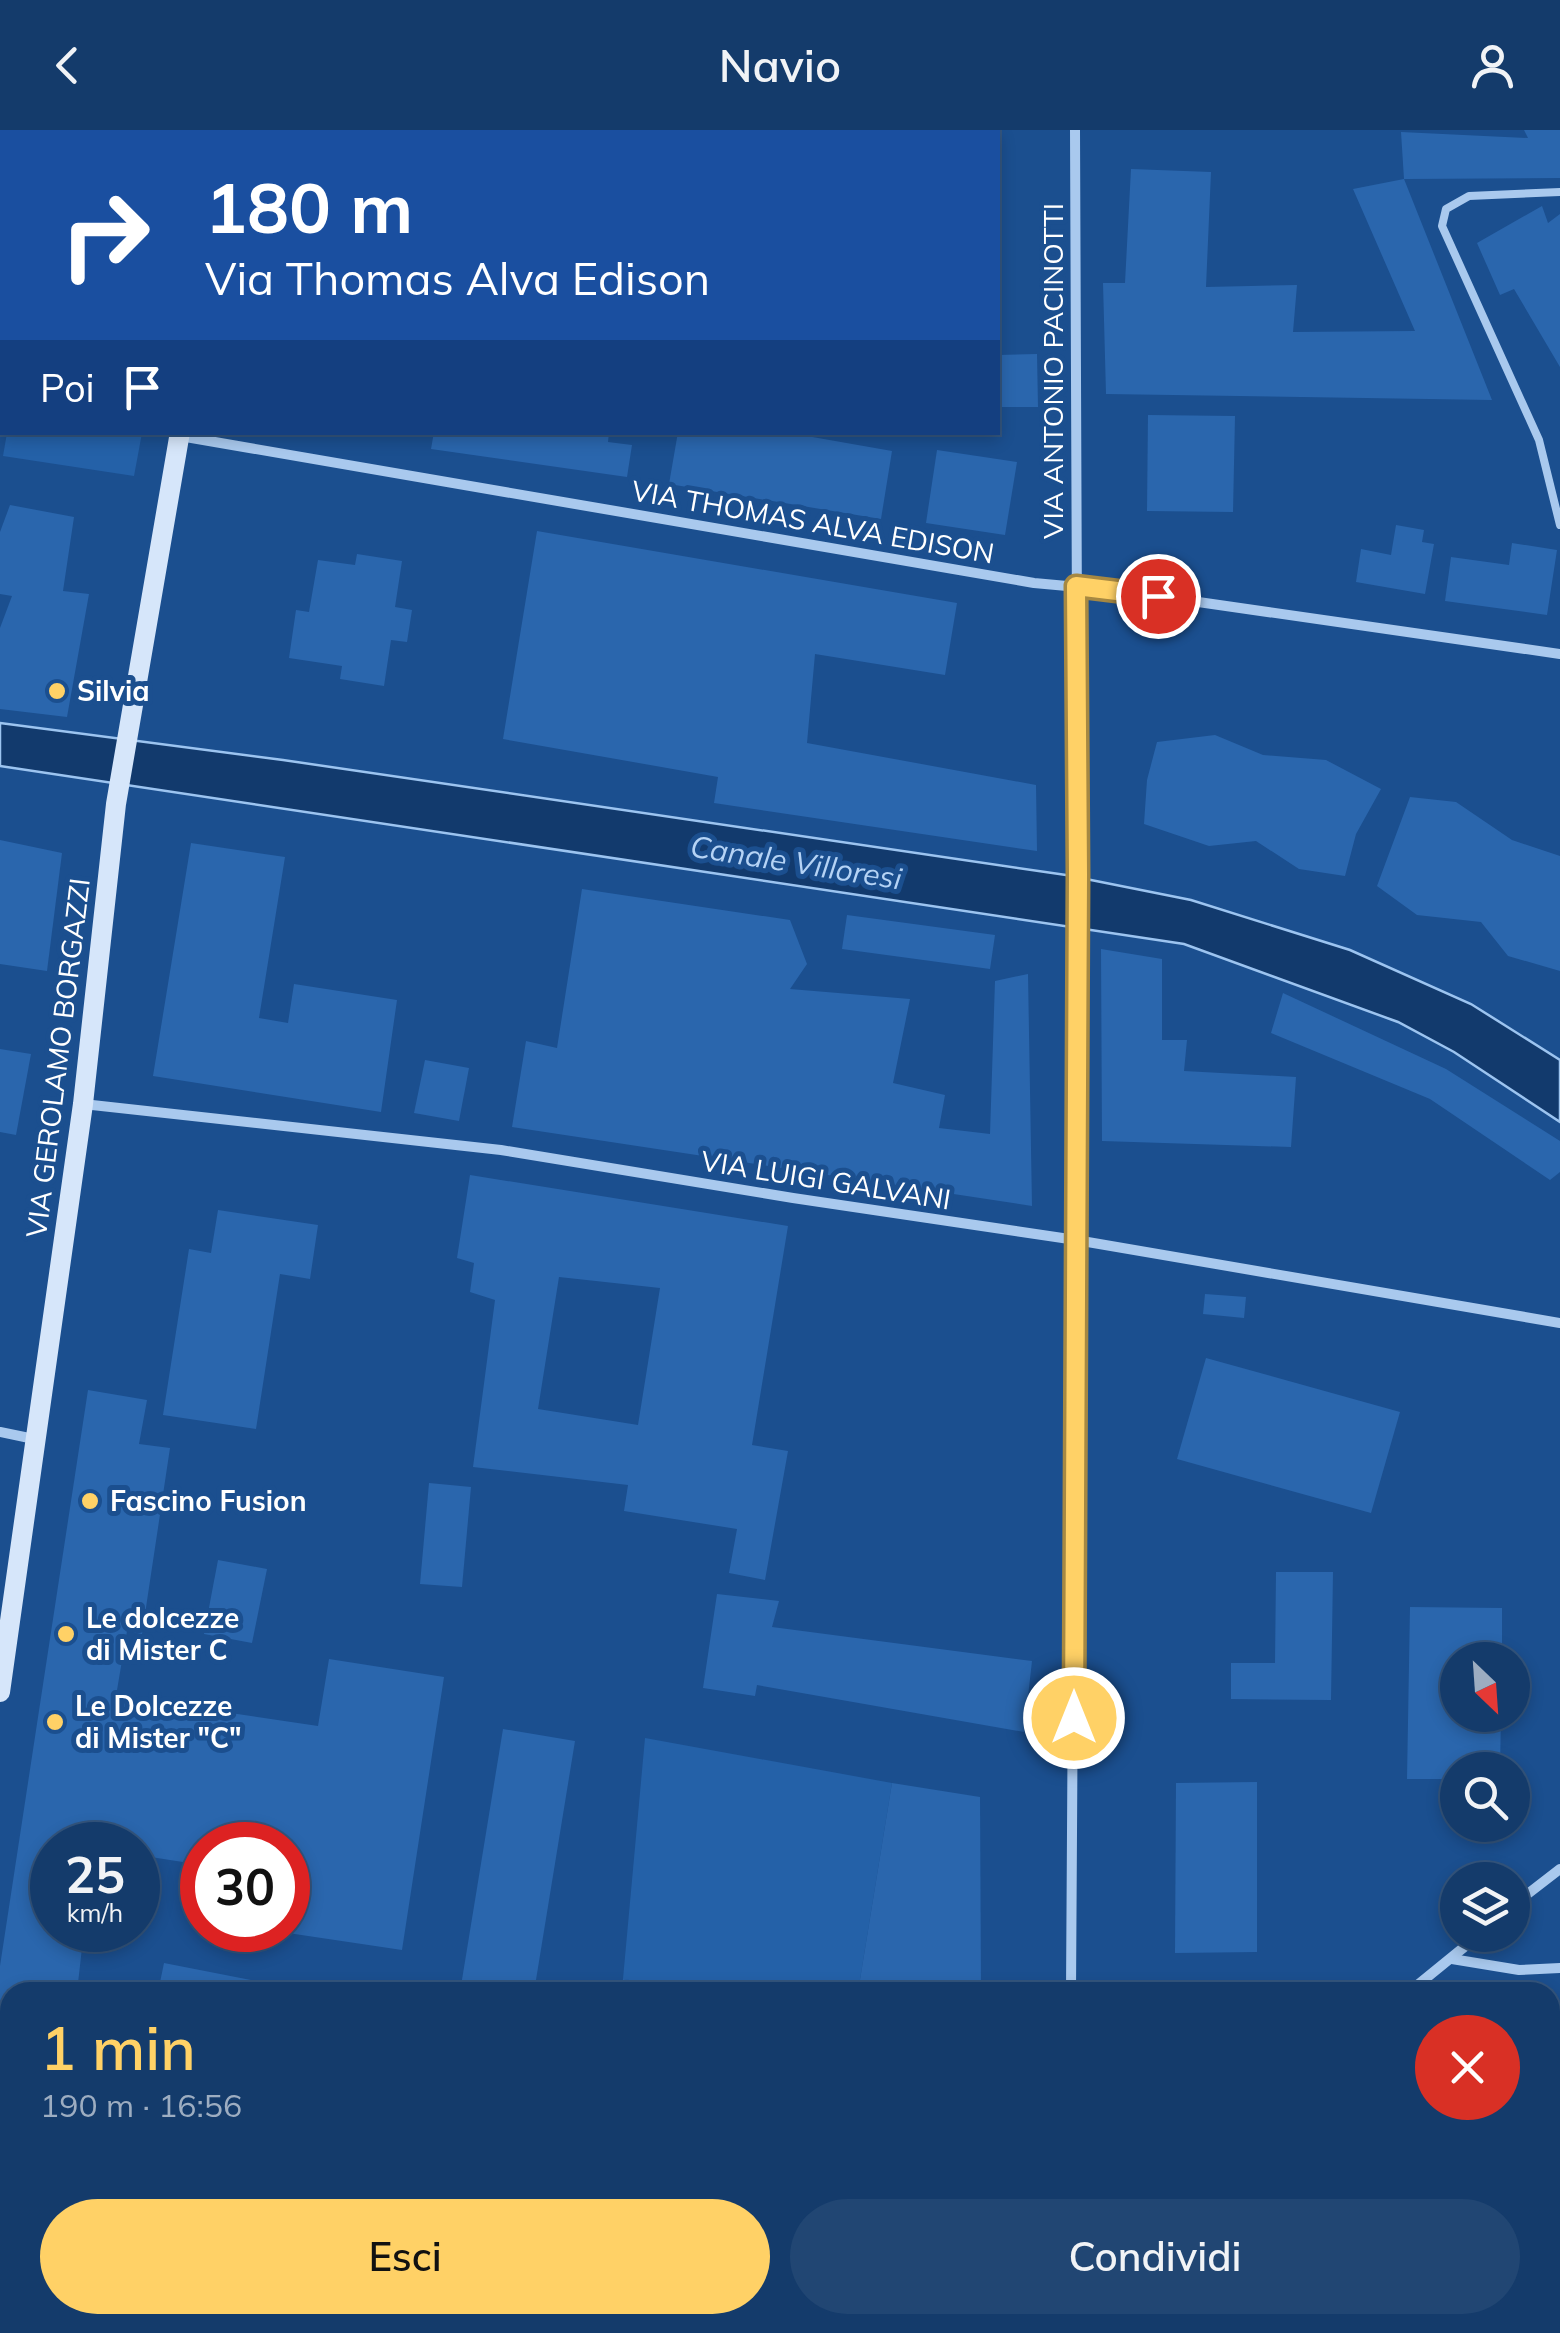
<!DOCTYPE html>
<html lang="it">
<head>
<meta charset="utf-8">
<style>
  :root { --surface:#143b6b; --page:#214673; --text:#f1f3f6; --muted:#9dadc1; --line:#33557e; --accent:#ffd166 }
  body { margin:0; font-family:Mulish,sans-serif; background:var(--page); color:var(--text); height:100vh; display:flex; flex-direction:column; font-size:38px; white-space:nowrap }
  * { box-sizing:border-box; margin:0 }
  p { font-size:32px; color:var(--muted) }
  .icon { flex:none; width:55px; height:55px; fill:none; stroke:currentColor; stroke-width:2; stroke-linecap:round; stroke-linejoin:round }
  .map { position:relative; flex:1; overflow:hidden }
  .sheet { position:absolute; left:0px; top:1852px; width:1560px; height:352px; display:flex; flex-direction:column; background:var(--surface); border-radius:30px 30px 0 0; box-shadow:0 5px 15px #0003,0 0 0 2px var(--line) }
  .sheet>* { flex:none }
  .guide { position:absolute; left:0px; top:0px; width:1000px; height:305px; box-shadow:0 5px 15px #0003,0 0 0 2px var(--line); background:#1a4fa0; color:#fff; overflow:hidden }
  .needle { width:65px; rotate:155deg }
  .controls { position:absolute; left:1440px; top:1512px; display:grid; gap:20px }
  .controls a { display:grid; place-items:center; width:90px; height:90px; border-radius:50%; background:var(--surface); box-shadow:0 5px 15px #0003,0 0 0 2px var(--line); font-size:50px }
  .speed { position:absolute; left:30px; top:1692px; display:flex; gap:20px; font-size:50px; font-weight:700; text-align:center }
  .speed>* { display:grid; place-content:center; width:130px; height:130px; border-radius:50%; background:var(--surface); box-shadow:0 5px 15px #0003,0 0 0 2px var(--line); line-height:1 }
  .speed small { font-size:25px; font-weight:400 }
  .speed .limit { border:15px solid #d22; background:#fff; color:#111 }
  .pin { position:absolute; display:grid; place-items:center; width:85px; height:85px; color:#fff; margin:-42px; border:5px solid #fff; border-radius:50%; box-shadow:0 2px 10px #0007 }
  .me { position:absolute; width:110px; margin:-55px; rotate:0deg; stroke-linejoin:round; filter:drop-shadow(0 0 8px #0008) }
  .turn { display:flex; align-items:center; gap:35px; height:210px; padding:0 40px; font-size:45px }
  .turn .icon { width:130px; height:130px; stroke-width:2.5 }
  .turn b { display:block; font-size:70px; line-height:85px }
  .then { display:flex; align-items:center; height:95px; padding:0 40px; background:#0003; gap:20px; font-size:38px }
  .round { display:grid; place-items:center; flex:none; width:105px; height:105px; border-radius:52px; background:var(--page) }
  .summary { display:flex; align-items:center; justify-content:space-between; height:170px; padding:0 40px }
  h1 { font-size:60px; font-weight:600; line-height:75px; color:var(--accent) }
  .action { display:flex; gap:20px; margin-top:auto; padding:20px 40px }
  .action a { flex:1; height:115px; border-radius:60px; background:var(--accent); color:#111; font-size:40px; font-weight:600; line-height:115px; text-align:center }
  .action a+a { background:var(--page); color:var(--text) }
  header { display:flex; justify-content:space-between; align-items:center; height:130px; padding:0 40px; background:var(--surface); font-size:45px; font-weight:600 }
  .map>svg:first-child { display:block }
  .green { fill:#2461a8 }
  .water { fill:#123a6d; stroke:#9cc4f0; stroke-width:2.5 }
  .building { fill:#2a66ad; fill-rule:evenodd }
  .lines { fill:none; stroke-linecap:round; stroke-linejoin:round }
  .service { stroke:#a9c9ee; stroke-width:8 }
  .minor { stroke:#a9c9ee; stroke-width:10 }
  .tertiary { stroke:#a9c9ee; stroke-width:18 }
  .secondary { stroke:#d6e6fa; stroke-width:20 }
  .route-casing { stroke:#a68842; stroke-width:25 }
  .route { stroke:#ffd166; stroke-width:18 }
  .poi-dot { fill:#ffd166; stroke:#1b4f8f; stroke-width:4 }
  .labels { text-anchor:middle; stroke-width:10; stroke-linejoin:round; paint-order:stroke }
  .street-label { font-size:28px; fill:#fff; stroke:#1b4f8f }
  .poi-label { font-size:28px; font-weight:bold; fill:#fff; stroke:#1b4f8f; text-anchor:start }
  .water-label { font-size:30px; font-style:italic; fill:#b5d3f5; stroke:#1b4f8f }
</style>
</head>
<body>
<header><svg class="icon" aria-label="back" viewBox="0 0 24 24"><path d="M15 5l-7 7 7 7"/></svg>Navio<svg class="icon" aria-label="person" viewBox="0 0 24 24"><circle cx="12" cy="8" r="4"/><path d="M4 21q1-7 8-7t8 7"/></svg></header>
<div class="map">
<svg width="1560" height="2203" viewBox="0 0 1560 2203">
  <rect width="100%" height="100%" fill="#1b4f8f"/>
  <g class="green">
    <path d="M7,303V302L142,303L134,346L3,326Z"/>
    <path d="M645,1608L892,1653L858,1862H696L623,1849Z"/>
  </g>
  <path class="water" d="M0,593L283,630L1066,745L1191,770L1350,820L1471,874L1560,930V992L1454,922L1398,892L1184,814L0,636Z"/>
  <g class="building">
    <path d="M1524,0H1560V48L1404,49L1401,2L1528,8Z"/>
    <path d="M1131,39L1211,42L1206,157L1297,155L1293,202L1415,201L1353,59L1404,49L1492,270L1106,264L1103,153H1125Z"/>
    <path d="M1542,76L1548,93L1560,84V237L1514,159L1500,165L1477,113Z"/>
    <path d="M1037,224L1038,277H998V225Z"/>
    <path d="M1148,285L1235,286L1233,382L1147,381Z"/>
    <path d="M434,302H609L608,312L632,315L627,347L431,319Z"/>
    <path d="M678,302H784L892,321L881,389L669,354Z"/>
    <path d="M937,320L1017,332L1005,405L926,393Z"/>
    <path d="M10,375L74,387L63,461L89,464L67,587L0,579V498L12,466L0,464V402Z"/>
    <path d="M1396,395L1424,400L1422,412L1434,414L1425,464L1356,452L1361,419L1391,425Z"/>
    <path d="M537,401L957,473L945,545L815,524L807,613L1036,655L1037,721L714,673L718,647L503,609Z"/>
    <path d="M1512,413L1557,420L1547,485L1445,471L1451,427L1509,435Z"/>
    <path d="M357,424L402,431L395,477L412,480L407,512L391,510L384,556L340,549L342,536L289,528L296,480L309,482L318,430L355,435Z"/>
    <path d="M1215,605L1263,625L1326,630L1381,659L1356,704L1345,746L1299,739L1256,711L1209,716L1144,694L1147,650L1157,612Z"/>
    <path d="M1410,667L1456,672L1512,710L1560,726V841L1508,826L1481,792L1417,785L1377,756Z"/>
    <path d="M0,710L62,723L47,841L0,834Z"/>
    <path d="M191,713L285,727L259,888L288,893L294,854L397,870L381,982L153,946Z"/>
    <path d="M582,759L790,790L807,834L790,859L910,869L893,953L945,965L939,998L990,1004L995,851L1028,844L1032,1076L512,997L526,911L557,918Z"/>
    <path d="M847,785L995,805L990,839L842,819Z"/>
    <path d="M1101,819L1162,829V910H1187L1184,941L1296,947L1291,1017L1102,1011Z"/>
    <path d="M1283,863L1446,939L1560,1011V1042L1550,1050L1430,969L1271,903Z"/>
    <path d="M0,919L31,924L16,1005L0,1002Z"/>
    <path d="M425,930L469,938L459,991L414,983Z"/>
    <path d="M470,1045L788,1096L752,1315L788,1321L765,1450L729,1443L737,1399L624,1381L628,1355L473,1337L495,1170L470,1162L474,1133L457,1128ZM559,1147L660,1158L638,1295L538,1279Z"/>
    <path d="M218,1080L318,1095L310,1149L280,1144L256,1299L163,1285L189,1119L211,1123Z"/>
    <path d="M1205,1164L1246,1167L1244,1188L1203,1184Z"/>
    <path d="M1206,1228L1400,1282L1371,1383L1177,1329Z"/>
    <path d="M88,1260L147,1270L139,1314L170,1318L142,1504L127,1501L116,1566L318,1596L329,1529L444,1547L402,1820L288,1803L291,1748H288V1715H202V1735L138,1725V1715H52V1800H84L77,1862H10V1889L0,1888V1836Z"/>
    <path d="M429,1353L471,1357L462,1457L420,1454Z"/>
    <path d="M218,1430L267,1439L252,1513L204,1504Z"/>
    <path d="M1276,1442H1333L1331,1570L1231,1569V1533H1275Z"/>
    <path d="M717,1464L779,1471L772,1497L1032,1531L1024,1602L757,1555L755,1566L703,1558Z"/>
    <path d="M1410,1477L1502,1478V1530H1458V1585H1501L1500,1640H1458V1649H1407Z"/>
    <path d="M503,1599L575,1611L534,1862H460Z"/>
    <path d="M1257,1652V1822L1175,1823L1176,1653Z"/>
    <path d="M892,1653L980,1667L981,1862H858Z"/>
    <path d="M164,1833L308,1861L307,1862H158Z"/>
    <path d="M623,1849L686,1861V1862H621Z"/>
    <path d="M0,1945L10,1947V2020L0,2018Z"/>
    <path d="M0,2076L10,2078V2195H55L54,2203H0Z"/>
    <path d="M88,2195H120L118,2203H86Z"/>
    <path d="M209,2195H336L348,2198L347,2203H207Z"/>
    <path d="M533,2195H632L630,2203H532Z"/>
    <path d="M950,2195H1028L1031,2203H950Z"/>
  </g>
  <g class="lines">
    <path class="service" d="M1560,62L1469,66L1446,79L1442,96L1539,310L1560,395"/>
    <g class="minor">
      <path d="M56,2V0"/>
      <path d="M0,238L2,228"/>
      <path d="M180,306L1034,453L1122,461L1560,524"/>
      <path d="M83,974L501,1020L793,1068L1076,1110L1560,1193"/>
      <path d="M0,1302L34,1309"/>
      <path d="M1512,1776L1560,1739"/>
      <path d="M1452,1829L1519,1840L1560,1838"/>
      <path d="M1071,1862L1078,744L1075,0"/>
      <path d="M1409,1862L1479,1805"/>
      <path d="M0,1906L10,1907"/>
      <path d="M1068,2195V2203"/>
    </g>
    <path class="tertiary" d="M133,0L144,2"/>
    <g class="secondary">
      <path d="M227,2V0"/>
      <path d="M0,1562L83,974L116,674L180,302"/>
    </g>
  </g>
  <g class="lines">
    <defs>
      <path id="route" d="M1074,1588L1078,744L1076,456L1158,466"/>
    </defs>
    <use href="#route" class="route-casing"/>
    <use href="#route" class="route"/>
  </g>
  <g class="poi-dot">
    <circle cx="57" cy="561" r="10"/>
    <circle cx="90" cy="1371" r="10"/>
    <circle cx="66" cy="1504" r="10"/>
    <circle cx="55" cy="1592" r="10"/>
  </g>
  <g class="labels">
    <g class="street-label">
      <text transform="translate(1053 241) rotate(-90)" y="10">VIA ANTONIO PACINOTTI</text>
      <text transform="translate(813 392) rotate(10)" y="10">VIA THOMAS ALVA EDISON</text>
      <text transform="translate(58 928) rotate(-83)" y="10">VIA GEROLAMO BORGAZZI</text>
      <text transform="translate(826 1050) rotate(9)" y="10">VIA LUIGI GALVANI</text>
    </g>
    <g class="poi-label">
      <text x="77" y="571">Silvia</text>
      <text x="110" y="1381">Fascino Fusion</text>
      <text x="86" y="1498">Le dolcezze<tspan x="86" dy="32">di Mister C</tspan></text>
      <text x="75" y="1586">Le Dolcezze<tspan x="75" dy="32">di Mister "C"</tspan></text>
    </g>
    <g class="water-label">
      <text transform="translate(796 733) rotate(9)" y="10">Canale Villoresi</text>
    </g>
  </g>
</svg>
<div class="controls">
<a><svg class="needle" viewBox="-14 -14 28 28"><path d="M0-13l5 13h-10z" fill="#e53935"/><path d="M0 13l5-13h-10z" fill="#9dadc1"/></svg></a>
<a><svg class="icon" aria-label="search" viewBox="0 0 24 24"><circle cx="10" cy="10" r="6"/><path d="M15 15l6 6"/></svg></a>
<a><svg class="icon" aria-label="layers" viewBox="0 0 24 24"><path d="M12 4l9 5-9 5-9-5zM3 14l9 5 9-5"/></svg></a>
</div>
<div class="speed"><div>25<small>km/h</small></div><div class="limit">30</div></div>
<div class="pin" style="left:1158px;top:466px;background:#d93025"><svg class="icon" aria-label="arrive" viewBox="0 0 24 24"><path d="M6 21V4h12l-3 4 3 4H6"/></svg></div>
<svg class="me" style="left:1074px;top:1588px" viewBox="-20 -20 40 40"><circle r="17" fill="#ffd166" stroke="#fff" stroke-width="3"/><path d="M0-11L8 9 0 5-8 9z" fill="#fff"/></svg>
<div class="guide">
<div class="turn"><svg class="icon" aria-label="right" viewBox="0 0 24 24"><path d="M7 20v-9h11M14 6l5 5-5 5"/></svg><div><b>180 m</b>Via Thomas Alva Edison</div></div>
<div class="then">Poi<svg class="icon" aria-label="arrive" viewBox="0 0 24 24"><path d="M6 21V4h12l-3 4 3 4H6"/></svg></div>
</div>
<section class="sheet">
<div class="summary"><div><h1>1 min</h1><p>190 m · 16:56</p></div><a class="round" style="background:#d93025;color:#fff"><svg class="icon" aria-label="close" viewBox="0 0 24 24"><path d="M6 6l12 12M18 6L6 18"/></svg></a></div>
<div class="action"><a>Esci</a><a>Condividi</a></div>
</section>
</div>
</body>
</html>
